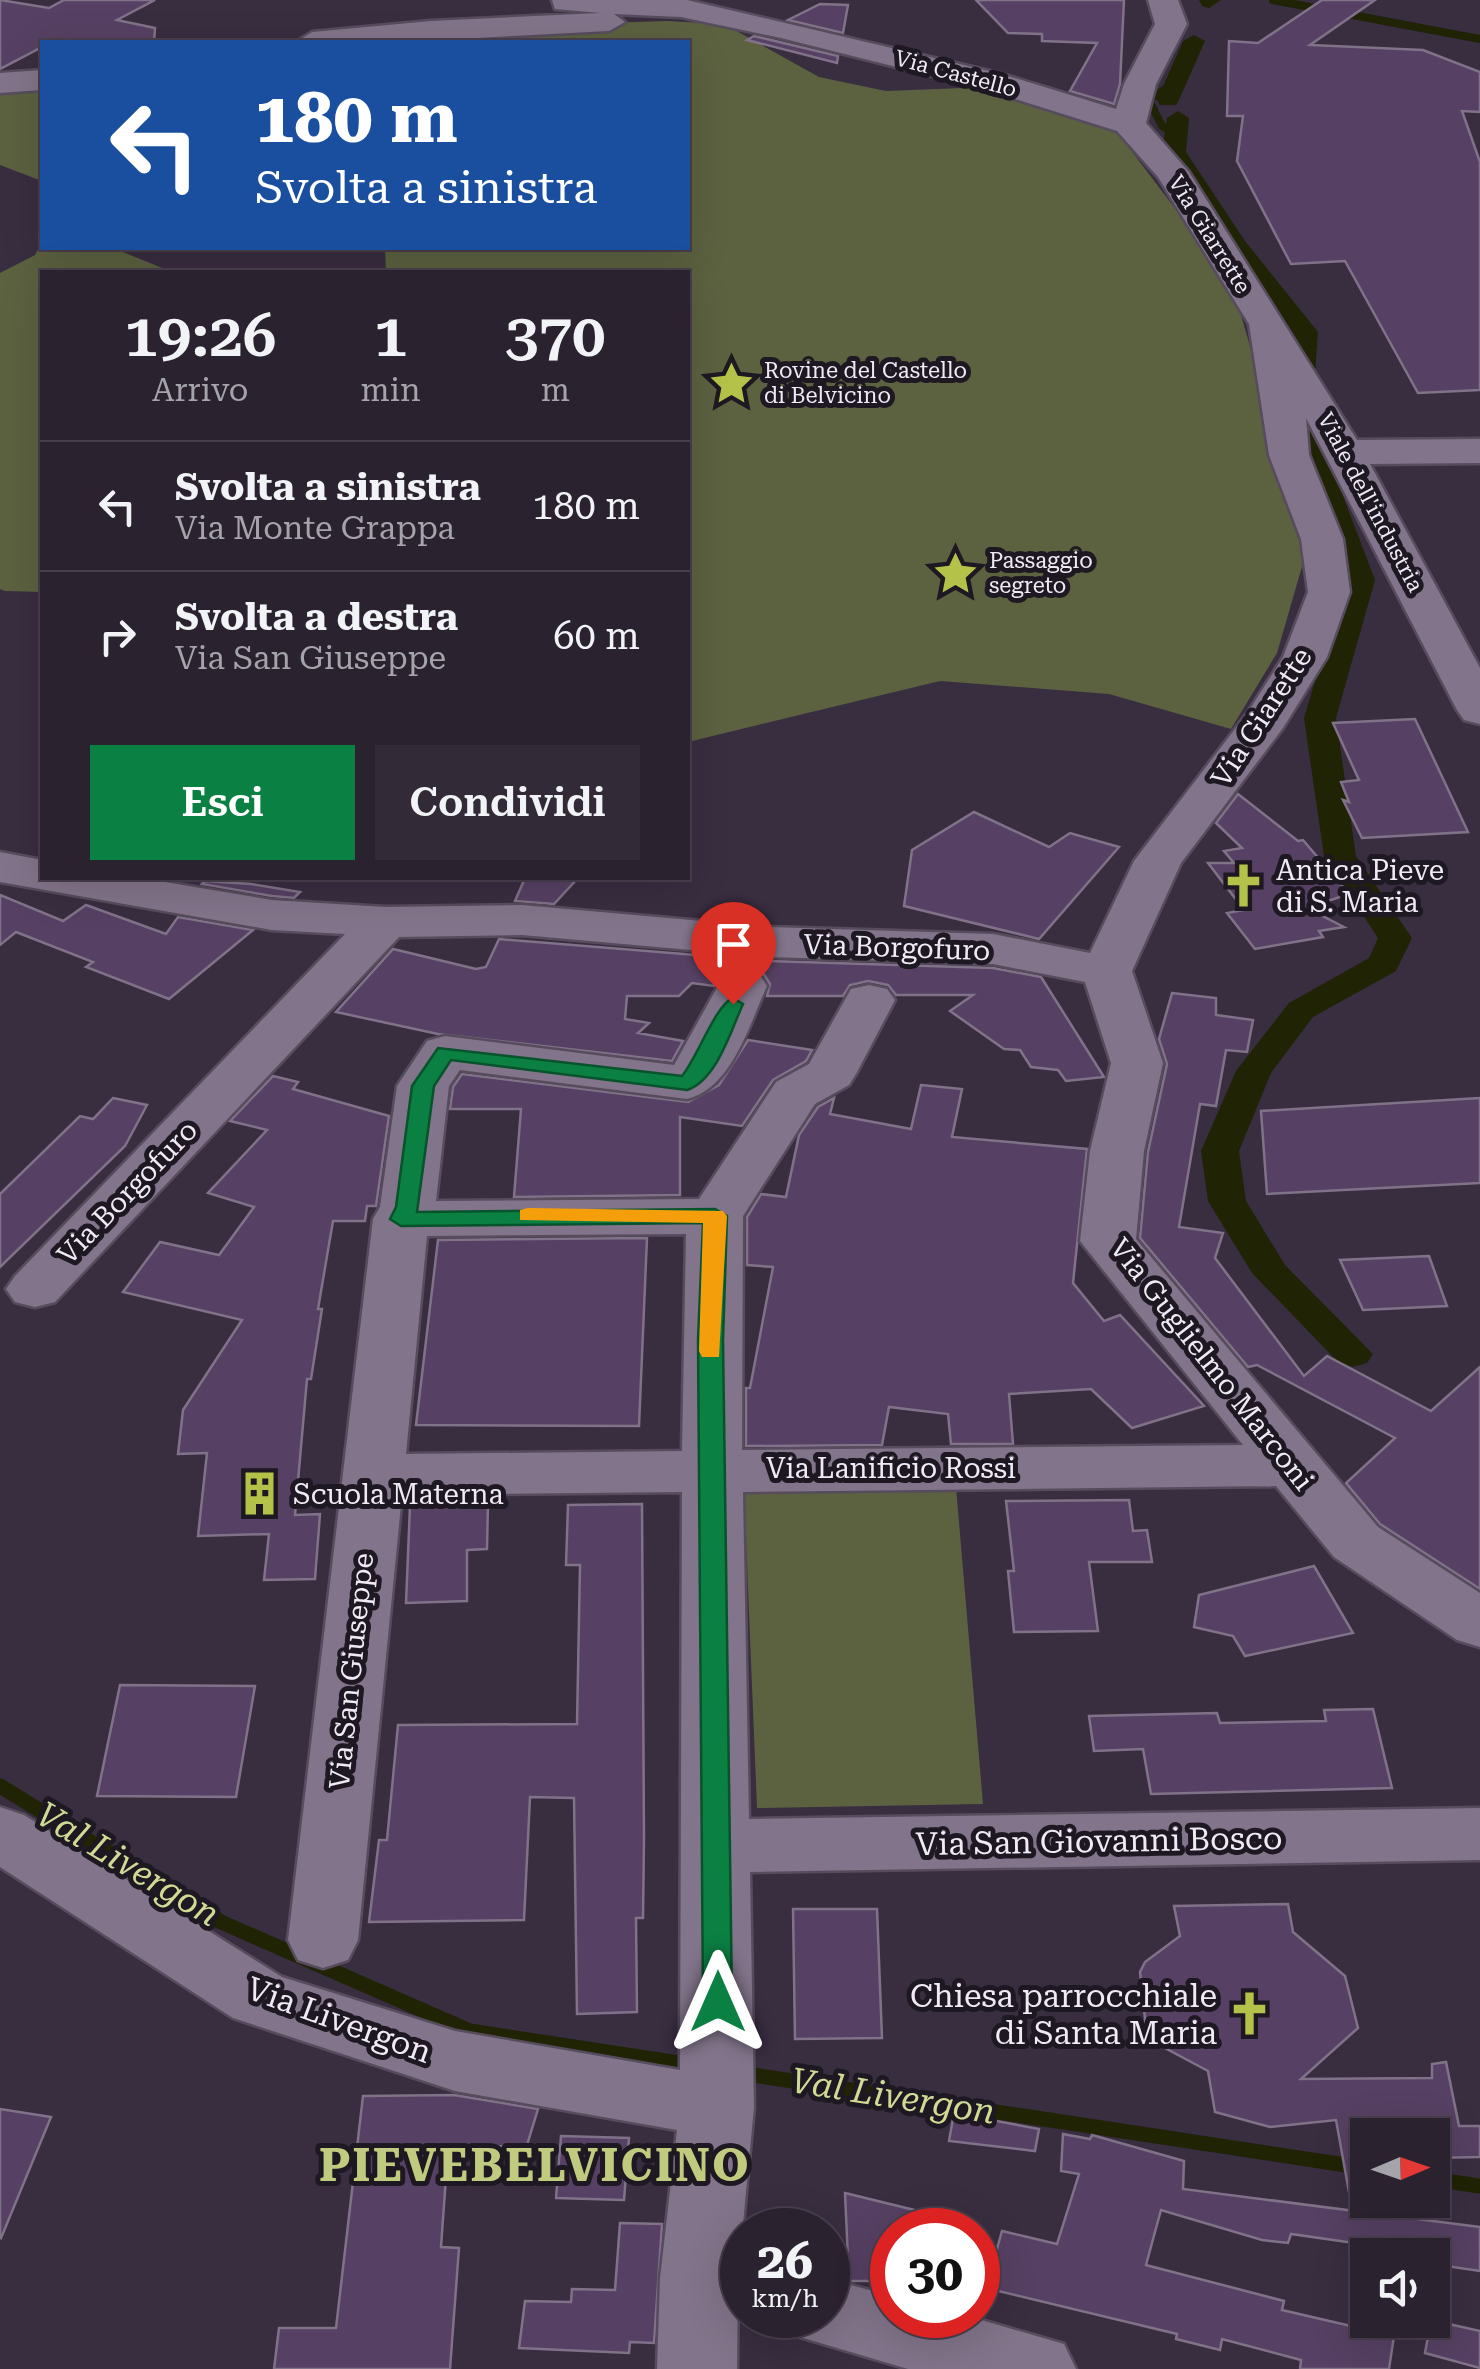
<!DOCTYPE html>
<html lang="it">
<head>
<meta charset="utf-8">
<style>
  :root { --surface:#2b2230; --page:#332a38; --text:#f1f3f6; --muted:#a6a4ab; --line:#473f4c; --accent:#0b8043 }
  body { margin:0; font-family:"Roboto Serif",serif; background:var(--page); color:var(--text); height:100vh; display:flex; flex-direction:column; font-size:38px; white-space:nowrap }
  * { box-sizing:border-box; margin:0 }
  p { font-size:32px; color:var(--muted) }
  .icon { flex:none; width:55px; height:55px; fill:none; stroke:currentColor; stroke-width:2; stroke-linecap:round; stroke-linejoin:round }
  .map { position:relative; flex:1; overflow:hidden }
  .side { position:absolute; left:40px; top:270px; width:650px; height:610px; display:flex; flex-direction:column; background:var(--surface); border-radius:0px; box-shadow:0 10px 40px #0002,0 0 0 2px var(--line) }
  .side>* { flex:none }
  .guide { position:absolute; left:40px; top:40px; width:650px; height:210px; border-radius:0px; box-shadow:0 10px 40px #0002,0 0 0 2px var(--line); background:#1a4fa0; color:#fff; overflow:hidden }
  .needle { width:65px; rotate:88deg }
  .controls { position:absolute; left:1350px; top:2118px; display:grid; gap:20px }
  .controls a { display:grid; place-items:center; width:100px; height:100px; border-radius:0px; background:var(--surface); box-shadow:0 10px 40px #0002,0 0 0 2px var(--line); font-size:50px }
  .speed { position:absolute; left:720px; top:2208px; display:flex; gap:20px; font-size:50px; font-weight:700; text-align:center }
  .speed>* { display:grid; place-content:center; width:130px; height:130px; border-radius:50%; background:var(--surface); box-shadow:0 10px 40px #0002,0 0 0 2px var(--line); line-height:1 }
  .speed small { font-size:25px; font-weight:400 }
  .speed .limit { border:15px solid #d22; background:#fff; color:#111 }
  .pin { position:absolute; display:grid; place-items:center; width:85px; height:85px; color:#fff; margin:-102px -42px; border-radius:50% 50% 50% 0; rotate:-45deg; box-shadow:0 0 10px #0007 }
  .pin .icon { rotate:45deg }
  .me { position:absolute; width:110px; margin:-55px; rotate:0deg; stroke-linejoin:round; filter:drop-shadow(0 0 8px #0008) }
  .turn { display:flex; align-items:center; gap:35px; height:210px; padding:0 50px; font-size:45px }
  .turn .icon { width:130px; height:130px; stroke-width:2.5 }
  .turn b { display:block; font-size:70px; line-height:85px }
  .eta { display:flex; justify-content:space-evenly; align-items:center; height:170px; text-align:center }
  .eta b { font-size:60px; font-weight:600; line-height:70px }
  .cta { display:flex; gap:20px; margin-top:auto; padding:20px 50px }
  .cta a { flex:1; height:115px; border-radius:0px; background:var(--accent); color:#fff; font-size:40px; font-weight:600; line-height:115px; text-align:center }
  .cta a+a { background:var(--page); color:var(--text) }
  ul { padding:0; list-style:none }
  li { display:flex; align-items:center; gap:30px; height:130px; padding:0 50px; border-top:2px solid var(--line) }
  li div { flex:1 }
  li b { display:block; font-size:38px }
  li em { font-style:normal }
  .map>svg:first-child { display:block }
  .green { fill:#5c6140 }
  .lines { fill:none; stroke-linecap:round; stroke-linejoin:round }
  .stream-far1 { stroke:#202304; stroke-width:8 }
  .stream { stroke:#202304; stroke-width:15 }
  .canal { fill:#202304; fill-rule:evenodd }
  .building { fill:#564063; stroke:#807288; stroke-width:2.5 }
  .minor-casing { stroke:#564c5d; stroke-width:5 }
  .minor { fill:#82748a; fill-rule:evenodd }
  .route { fill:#0b8043; stroke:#07532c; stroke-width:2.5 }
  .slow { fill:#f59e0b }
  .labels { text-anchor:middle; stroke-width:10; stroke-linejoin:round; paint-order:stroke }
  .far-street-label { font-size:22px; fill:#f1eaf6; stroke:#1d1821 }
  .far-poi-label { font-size:22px; fill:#f1eaf6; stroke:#1d1821; text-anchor:start }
  .street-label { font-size:28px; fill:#f1eaf6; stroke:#1d1821 }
  .poi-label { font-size:28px; fill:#f1eaf6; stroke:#1d1821; text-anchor:start }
  .near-street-label { font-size:32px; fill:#f1eaf6; stroke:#1d1821 }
  .near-poi-label { font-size:32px; fill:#f1eaf6; stroke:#1d1821; text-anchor:end }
  .near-water-label { font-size:35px; font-style:italic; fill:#d0da94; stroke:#1d1821 }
  .near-district-label { font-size:45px; font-weight:bold; letter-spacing:2.5px; fill:#c1cb7f; stroke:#1d1821 }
</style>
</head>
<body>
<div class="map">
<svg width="1480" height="2369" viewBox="0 0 1480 2369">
  <rect width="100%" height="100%" fill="#392d40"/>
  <g class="green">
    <path d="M667,21L724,24L819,77L886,91L988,87L1118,133L1232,284L1308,546L1277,653L1231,729L1109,694L940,681L688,742V272H386L385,248H688V42H294L476,27Z"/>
    <path d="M42,78V181L0,165V80Z"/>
    <path d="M42,242V248H113L172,272H42V592L5,591L0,589V273L35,255Z"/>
    <path d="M956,1487L983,1804L757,1808L744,1491Z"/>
  </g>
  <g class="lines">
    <g class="stream-far1">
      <path d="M1273,0L1480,39"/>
      <path d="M1176,82L1149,100L1162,126L1176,135"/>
    </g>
    <g class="stream">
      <path d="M0,1786L221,1922L470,2031L692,2065"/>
      <path d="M740,2073L1359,2167"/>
      <path d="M1432,2179L1480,2186"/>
    </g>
    <g class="canal">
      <path d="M1199,0H1221L1209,8L1202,6Z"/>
      <path d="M1194,35L1205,41L1179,100L1176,105H1160L1157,100L1183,41Z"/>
      <path d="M1178,111L1189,118L1186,152L1245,241L1318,332L1312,415L1375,580L1336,718L1356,856L1412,938L1396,971L1313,1017L1271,1073L1239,1151L1246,1201L1285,1265L1373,1354L1367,1363L1353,1367L1339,1363L1252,1273L1208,1201L1201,1151L1236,1071L1289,1003L1369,958L1378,938L1324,856L1304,718L1345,580L1286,415L1292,333L1227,250L1162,152L1167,118Z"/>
    </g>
  </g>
  <g class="building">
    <path d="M0,0L49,8L64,0H155L117,20L155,28L154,42H42V47L0,69Z"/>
    <path d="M976,0H1124L1120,84L1114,104L1070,91L1097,43L1042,41V34L1008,33Z"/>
    <path d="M1322,0H1375L1310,45L1423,50L1480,72V112L1462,111L1480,162V390L1418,393L1345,261L1291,264L1237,161L1243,116H1227L1229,41L1258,43Z"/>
    <path d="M820,4L848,5L843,33L788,20Z"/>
    <path d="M754,36L838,56L837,63L747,40Z"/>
    <path d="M1415,719L1468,832L1362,838L1343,800L1349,802L1341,782L1359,780L1333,723Z"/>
    <path d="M1238,794L1298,841L1303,840L1349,894L1307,908L1344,927L1319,931L1323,937L1255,949L1227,913L1244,910L1208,863H1234L1224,851L1242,848L1216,823Z"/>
    <path d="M974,812L1049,847L1070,833L1119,847L1039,939L904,906L912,850Z"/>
    <path d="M525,878H578L554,904L515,901Z"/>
    <path d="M205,881L251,884L300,892L294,898L272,896L202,884Z"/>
    <path d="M0,895L63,921L86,905L166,934L178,917L253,930L169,999L86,967L93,962L16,932L0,945Z"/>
    <path d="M499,939L769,961L993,968L1041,977L1104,1077L1066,1081L1058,1070L1031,1067L1020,1050L1004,1049L950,1011L973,995H896L888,985L868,981L850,985L843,996H767L770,984L763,973L743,967L723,971L714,986L692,983L679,996H627L625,1019L649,1023L638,1033L683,1041L672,1061L438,1034L336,1012L393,949L476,969L486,967Z"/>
    <path d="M1172,993L1216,998V1015L1253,1020L1247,1052L1226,1050L1216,1106L1200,1104L1179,1227L1223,1233L1215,1258L1304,1376L1327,1356L1431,1411L1480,1367V1589L1380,1524L1346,1483L1395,1438L1257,1365L1248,1367L1140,1238L1148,1152L1167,1064L1159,1039Z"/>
    <path d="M748,1040L812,1050L806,1061L773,1080L742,1126L680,1117V1195L514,1197L521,1109H450L453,1087L462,1074L688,1102L719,1085Z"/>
    <path d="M273,1076L298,1082L293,1089L389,1116L376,1206H367L365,1221H333L318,1309H322L311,1379H307L295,1515L320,1514L315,1579L264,1580L269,1534L198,1536L207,1453L178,1454L183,1410L242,1320L123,1292L160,1242L219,1255L254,1207L208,1193L267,1130L230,1121Z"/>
    <path d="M921,1085L962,1089L952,1137L1087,1149L1073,1283L1104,1321L1120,1315L1204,1406L1132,1428L1091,1389L1009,1394L1013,1444H951L948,1414L889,1407L882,1445L746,1446V1388H750L773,1267L747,1265V1217L761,1194L786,1197L799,1135L818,1107L834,1098L830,1114L911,1129Z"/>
    <path d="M113,1098L147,1105L125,1146L0,1267V1194L80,1116L93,1119Z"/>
    <path d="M1480,1098V1183L1267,1194L1261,1111Z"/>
    <path d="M647,1238L639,1426L416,1425L438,1240Z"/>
    <path d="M1429,1256L1447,1306L1363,1310L1340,1260Z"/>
    <path d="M1129,1500L1133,1531L1147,1530L1152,1562H1089L1098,1631L1014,1632L1008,1571H1014L1006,1501Z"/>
    <path d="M488,1503L487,1549L467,1550V1601L406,1603L410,1506Z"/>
    <path d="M642,1504L644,1838L643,1918H636L637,2012L577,2014L574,1798L530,1797L524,1920L369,1922L379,1840H387L398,1725L577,1724L580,1565H566L568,1505Z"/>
    <path d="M1314,1566L1353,1633L1245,1656L1233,1636L1194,1627L1199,1595Z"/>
    <path d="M120,1685L255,1686L236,1797L97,1796Z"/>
    <path d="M1373,1709L1392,1788L1151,1794L1143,1749L1094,1751L1089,1716L1217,1713L1220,1723L1326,1721L1324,1710Z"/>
    <path d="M1288,1904L1293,1932L1345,1976L1358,2028L1301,2079L1432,2078V2064L1446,2062L1459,2126H1480V2157L1432,2158V2135H1368V2208L1352,2209L1336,2120L1270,2127L1215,2112L1208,2071L1165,2048L1146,2028L1140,1972L1145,1962L1180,1936L1174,1906Z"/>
    <path d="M793,1909H877L882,2038L795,2039Z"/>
    <path d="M454,2095L538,2109L527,2145L448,2149L441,2247L459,2248L450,2369H274L279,2328H336L363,2096Z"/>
    <path d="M0,2109L51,2117L1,2238L0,2237Z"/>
    <path d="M954,2113L1039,2129L1035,2151L949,2141Z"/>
    <path d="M1063,2134L1090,2139L1092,2135L1184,2161L1183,2189L1480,2227V2271L1432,2264V2255H1381L1382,2247L1291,2234L1288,2243L1262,2240L1161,2210L1146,2265L1284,2301L1282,2310L1394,2336L1389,2369H1300L1301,2360L1222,2339L1220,2350L1176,2339L1177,2334L986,2288L1002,2231L1057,2244L1079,2174L1061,2171Z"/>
    <path d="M561,2136L629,2138L624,2200L556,2198Z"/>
    <path d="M845,2193L951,2219L949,2230H892V2281H849Z"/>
    <path d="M620,2223L662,2224L654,2343L630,2342L629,2353L519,2348L525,2301L571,2302L572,2289L615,2290Z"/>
    <path d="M1431,2320L1480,2331V2368L1425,2353Z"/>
  </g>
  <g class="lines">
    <defs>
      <g id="minor">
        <path d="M552,0H687L1002,74L1116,109L1124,84L1155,24L1148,0H1178L1187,24L1156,84L1146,123L1189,172L1357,440L1480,439V463L1370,464L1480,668V724L1464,720L1457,710L1306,418L1309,455L1343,539L1350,592L1327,657L1283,728L1181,863L1132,971L1163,1063L1144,1151L1136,1239L1378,1527L1480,1593V1647L1457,1640L1334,1557L1276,1486L743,1492L749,1819L1480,1808V1860L750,1872L754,2107L738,2278L737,2369H657L660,2278L677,2130L455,2091L233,2018L0,1867V1807L24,1815L282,1977L455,2031L680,2070L682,1492L402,1495L358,1940L348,1960L323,1968L298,1960L288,1940L373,1219L380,1207L397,1086L427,1041L445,1036L674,1065L724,975L742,971L760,975L767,986C749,1025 732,1088 687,1099L460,1070L449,1086L436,1201L699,1199L776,1082L809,1064L851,989L869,985L887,989L895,1000L856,1074L849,1085L815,1104L743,1216L742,1450L1243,1445L1080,1241L1090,1151L1111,1063L1085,982L993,964L769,957L522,935L399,937L55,1302L35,1307L15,1302L6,1289L15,1276L345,934L272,930L0,882V852L42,860V878H141L272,900L385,907L522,905L769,927L993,934L1090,953L1134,861L1248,712L1283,657L1308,592L1301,539L1269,455L1249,324L1158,177L1117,131L980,88L781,38L681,17L614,14L625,22L609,31L401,42H296L312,32L431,21L600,13L555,9ZM686,1234L682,1451L406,1454L427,1236Z"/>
        <path d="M42,70V90L0,93V73Z"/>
        <path d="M828,2279L892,2296V2315H964L1064,2344L1076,2369H908L800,2337L790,2315H828Z"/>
      </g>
    </defs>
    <use href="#minor" class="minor-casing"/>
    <use href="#minor" class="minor"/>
  </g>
  <path class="route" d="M733,998L743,1004C731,1030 717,1080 687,1090L451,1060L434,1086L417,1212L715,1209L727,1216L723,1340L732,2002L728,2010H707L703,2002L698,1340L703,1223L401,1226L390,1219L396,1207L412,1086L438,1048L682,1076C697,1058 716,1004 733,998Z"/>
  <path class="slow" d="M528,1208L723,1211L727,1216L719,1357H702L699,1351L703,1223L520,1220V1210Z"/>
  <defs>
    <symbol id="sight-bare" viewBox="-9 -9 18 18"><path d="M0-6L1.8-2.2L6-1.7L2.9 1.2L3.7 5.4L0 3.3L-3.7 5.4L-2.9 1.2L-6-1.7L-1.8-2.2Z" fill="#b5c249" stroke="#1d1821" stroke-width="2.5" paint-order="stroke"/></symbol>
    <symbol id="church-bare" viewBox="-9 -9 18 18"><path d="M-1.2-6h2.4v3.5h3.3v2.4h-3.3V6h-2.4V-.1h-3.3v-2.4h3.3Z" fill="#b5c249" stroke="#1d1821" stroke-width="2.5" paint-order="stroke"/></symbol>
    <symbol id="building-bare" viewBox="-9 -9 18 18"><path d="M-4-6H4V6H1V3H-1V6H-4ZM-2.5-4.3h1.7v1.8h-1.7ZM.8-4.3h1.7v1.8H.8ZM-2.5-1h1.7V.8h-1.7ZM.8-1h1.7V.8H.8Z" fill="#b5c249" stroke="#1d1821" stroke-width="2.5" paint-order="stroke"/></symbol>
  </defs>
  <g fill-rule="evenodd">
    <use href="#sight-bare" x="700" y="352" width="63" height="63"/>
    <use href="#sight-bare" x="924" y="542" width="63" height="63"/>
    <use href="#church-bare" x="1212" y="854" width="63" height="63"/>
    <use href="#building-bare" x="228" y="1462" width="63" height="63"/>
    <use href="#church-bare" x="1218" y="1982" width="63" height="63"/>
  </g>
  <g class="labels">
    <g class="far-street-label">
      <text transform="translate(956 73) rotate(15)" y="8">Via Castello</text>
      <text transform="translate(1210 234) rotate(58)" y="8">Via Giarrette</text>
      <text transform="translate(1371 502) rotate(62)" y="8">Viale dell'industria</text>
    </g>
    <g class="far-poi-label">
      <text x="764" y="378">Rovine del Castello<tspan x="764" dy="25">di Belvicino</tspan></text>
      <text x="989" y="568">Passaggio<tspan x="989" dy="25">segreto</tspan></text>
    </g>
    <g class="street-label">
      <text transform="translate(1261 717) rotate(-57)" y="10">Via Giarette</text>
      <text transform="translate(897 947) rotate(2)" y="10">Via Borgofuro</text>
      <text transform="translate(127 1192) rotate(-46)" y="10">Via Borgofuro</text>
      <text transform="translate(1212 1364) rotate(52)" y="10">Via Guglielmo Marconi</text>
      <text x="891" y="1478">Via Lanificio Rossi</text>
      <text transform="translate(351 1671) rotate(-84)" y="10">Via San Giuseppe</text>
    </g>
    <g class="poi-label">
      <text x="1276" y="880">Antica Pieve<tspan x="1276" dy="32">di S. Maria</tspan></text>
      <text x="293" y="1504">Scuola Materna</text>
    </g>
    <g class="near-street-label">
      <text transform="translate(1099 1841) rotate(-1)" y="11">Via San Giovanni Bosco</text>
      <text transform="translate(339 2020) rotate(20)" y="11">Via Livergon</text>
    </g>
    <g class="near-poi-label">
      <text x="1217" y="2007">Chiesa parrocchiale<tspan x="1217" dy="37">di Santa Maria</tspan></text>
    </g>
    <g class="near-water-label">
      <text transform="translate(128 1864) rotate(31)" y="12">Val Livergon</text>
      <text transform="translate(893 2096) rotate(9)" y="12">Val Livergon</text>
    </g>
    <g class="near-district-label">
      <text x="535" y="2181">PIEVEBELVICINO</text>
    </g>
  </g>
</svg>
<div class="controls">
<a><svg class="needle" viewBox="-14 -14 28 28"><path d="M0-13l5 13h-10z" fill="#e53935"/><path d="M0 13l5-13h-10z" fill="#a6a4ab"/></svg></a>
<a><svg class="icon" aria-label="sound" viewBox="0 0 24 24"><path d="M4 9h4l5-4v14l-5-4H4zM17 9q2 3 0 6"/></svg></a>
</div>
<div class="speed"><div>26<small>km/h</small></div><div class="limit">30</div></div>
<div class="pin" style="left:733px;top:1004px;background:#d93025"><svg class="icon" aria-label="arrive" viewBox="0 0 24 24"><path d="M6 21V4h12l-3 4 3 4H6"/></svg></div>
<svg class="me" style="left:718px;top:2002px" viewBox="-20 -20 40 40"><path d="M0-17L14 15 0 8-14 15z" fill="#0b8043" stroke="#fff" stroke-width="4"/></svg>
<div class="guide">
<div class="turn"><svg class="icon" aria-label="left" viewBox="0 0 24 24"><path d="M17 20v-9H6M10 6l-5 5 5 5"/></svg><div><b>180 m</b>Svolta a sinistra</div></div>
</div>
<section class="side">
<div class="eta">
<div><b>19:26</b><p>Arrivo</p></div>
<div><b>1</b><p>min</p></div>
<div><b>370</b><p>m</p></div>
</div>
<ul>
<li><svg class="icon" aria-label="left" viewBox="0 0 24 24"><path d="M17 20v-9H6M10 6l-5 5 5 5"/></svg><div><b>Svolta a sinistra</b><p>Via Monte Grappa</p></div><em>180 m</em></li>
<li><svg class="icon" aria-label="right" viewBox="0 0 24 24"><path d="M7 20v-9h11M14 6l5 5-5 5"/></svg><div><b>Svolta a destra</b><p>Via San Giuseppe</p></div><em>60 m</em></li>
</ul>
<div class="cta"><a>Esci</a><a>Condividi</a></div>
</section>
</div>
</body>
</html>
